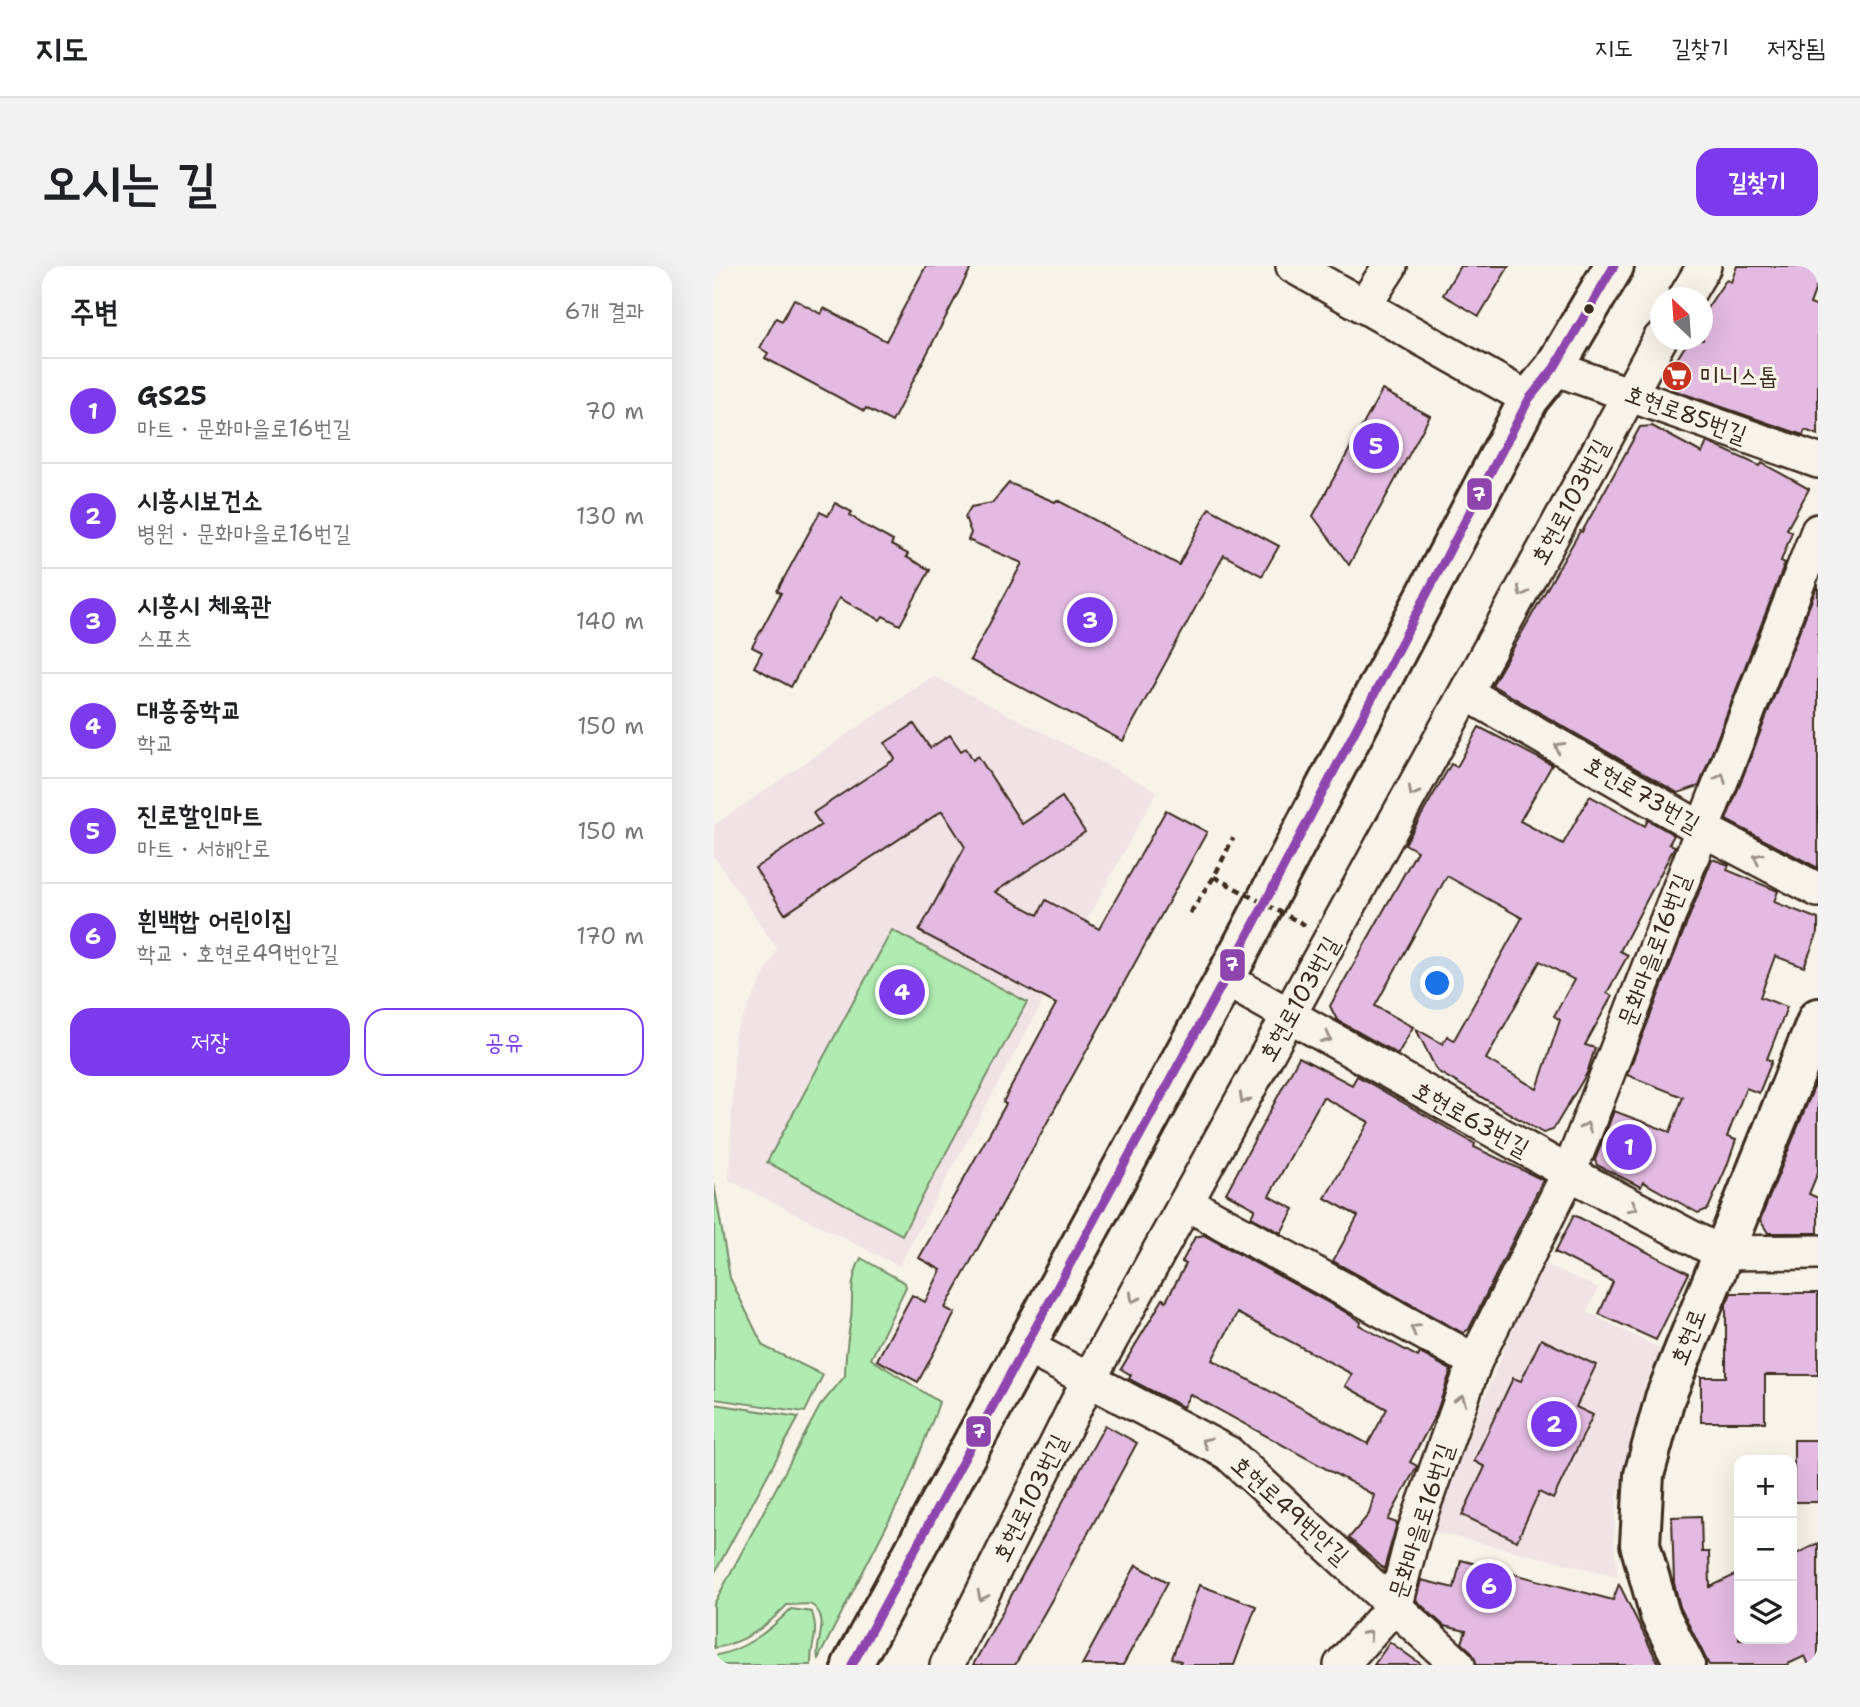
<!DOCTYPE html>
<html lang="ko">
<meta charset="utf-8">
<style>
:root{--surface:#fff;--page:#f2f2f2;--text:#202124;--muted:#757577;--line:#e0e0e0;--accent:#7c3aed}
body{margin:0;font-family:"Shantell Sans","Poor Story",sans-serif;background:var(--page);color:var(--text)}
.controls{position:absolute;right:21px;bottom:21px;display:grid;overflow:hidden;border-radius:14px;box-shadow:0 7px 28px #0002}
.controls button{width:63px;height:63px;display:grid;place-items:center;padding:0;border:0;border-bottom:2px solid var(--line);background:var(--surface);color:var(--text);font:35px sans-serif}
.compass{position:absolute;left:936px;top:21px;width:63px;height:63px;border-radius:50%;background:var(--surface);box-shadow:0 7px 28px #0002;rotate:335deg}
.you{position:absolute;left:724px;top:718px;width:24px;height:24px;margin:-18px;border:5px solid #fff;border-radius:50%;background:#1a73e8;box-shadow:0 0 0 10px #1a73e833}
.badge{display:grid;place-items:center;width:46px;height:46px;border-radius:50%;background:var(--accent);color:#fff;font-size:23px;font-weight:700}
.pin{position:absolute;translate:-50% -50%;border:4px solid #fff;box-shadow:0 2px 7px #0006}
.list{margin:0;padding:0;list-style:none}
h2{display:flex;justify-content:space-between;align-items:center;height:91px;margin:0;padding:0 28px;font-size:30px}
h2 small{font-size:23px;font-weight:400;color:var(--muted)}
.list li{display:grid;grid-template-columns:46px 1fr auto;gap:21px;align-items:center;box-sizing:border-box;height:105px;padding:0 28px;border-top:2px solid var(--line)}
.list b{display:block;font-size:26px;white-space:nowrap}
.list p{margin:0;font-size:23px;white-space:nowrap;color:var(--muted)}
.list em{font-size:23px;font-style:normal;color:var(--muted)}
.actions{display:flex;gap:14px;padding:21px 28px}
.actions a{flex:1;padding:16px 0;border:2px solid var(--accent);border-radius:21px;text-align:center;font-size:24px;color:var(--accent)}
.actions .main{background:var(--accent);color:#fff}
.icon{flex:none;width:38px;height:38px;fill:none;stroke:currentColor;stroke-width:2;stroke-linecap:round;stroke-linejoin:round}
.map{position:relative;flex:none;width:1104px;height:1399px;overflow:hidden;border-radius:21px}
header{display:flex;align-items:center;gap:42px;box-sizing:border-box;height:98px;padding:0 35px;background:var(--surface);border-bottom:2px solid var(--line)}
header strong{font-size:33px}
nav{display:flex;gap:38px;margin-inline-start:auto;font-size:24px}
.intro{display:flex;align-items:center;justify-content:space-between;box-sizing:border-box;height:168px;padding:0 42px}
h1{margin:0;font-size:49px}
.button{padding:18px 32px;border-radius:21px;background:var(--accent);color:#fff;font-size:24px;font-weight:700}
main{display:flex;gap:42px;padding:0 42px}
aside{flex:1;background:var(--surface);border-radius:21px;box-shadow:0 7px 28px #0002}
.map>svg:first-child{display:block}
</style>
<header>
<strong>지도</strong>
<nav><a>지도</a><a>길찾기</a><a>저장됨</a></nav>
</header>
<div class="intro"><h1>오시는 길</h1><a class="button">길찾기</a></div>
<main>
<aside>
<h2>주변<small>6개 결과</small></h2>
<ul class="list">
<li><span class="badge">1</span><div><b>GS25</b><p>마트 · 문화마을로16번길</p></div><em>70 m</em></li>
<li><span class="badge">2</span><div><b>시흥시보건소</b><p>병원 · 문화마을로16번길</p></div><em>130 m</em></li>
<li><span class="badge">3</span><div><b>시흥시 체육관</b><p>스포츠</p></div><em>140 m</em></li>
<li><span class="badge">4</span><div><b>대흥중학교</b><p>학교</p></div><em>150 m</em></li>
<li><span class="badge">5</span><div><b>진로할인마트</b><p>마트 · 서해안로</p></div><em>150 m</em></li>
<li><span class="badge">6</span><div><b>흰백합 어린이집</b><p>학교 · 호현로49번안길</p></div><em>170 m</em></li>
</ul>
<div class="actions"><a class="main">저장</a><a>공유</a></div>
</aside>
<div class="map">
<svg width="1104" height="1399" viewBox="0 0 1104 1399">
<rect width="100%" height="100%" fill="#f7f3e8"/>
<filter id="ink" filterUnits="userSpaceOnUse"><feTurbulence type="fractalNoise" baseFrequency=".0143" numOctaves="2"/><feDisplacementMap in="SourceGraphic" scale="14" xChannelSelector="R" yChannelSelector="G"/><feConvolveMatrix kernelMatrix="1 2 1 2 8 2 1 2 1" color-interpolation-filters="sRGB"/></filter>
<g filter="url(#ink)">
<!-- built -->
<g fill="#f1e2e6">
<polygon points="219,410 443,525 185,1000 15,914 21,768 63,683 0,590 0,559"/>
<polygon points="826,996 884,1022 873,1046 947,1083 931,1119 902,1238 900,1279 904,1310 720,1266 717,1262"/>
</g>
<!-- green -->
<g fill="#b0ecb2" stroke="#768b68" stroke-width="2">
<polygon points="178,664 313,736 188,969 53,896"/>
<polygon points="0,918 16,1012 49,1080 109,1109 91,1146 0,1133"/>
<path d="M 147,992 L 191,1017 L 192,1021 L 157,1093 L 225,1136 L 221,1148 L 192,1222 L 104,1393 C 100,1376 119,1351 96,1338 L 73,1339 C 52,1361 30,1377 0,1382 L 0,1338 L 106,1140 L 131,1110 C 131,1091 133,1077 136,1059 C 141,1032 133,1020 147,992 Z"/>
<polygon points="0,1138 85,1151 0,1308"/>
<path d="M 77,1343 L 98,1346 C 106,1372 96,1375 97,1399 L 0,1399 L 0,1390 C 31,1384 55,1365 77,1343 Z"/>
</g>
<!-- building -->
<g fill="#e3bbe2" stroke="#3b2a1e" stroke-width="2" fill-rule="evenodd">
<polygon points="212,0 258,0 178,156 152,142 150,145 51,92 54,87 46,82 62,52 68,55 80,33 107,48 110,42 172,75"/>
<polygon points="746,0 795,0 765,50 729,29"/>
<polygon points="1023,0 1096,0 1104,3 1104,16 1096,38 1104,41 1104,169 1091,164 1089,169 959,124 954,115 961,96 975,74 989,74 989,48 1012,14 1017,16"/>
<polygon points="668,124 716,150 635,299 599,250"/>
<polygon points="938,160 988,187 993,176 1046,200 1048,197 1095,223 1073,263 1078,266 1067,295 1071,297 985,520 964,527 778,419 866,265 868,266 926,161"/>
<polygon points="295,217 341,236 343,234 465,299 495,242 565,280 548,310 510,289 409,475 256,394 308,297 254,274 257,267 251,251 257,241 278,237"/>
<polygon points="121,237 138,246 136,249 148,258 179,275 177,279 194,288 192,291 216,304 186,359 169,350 166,354 125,332 77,421 40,401 48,386 38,381 67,327 63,325 106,246 114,250"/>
<polygon points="1104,318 1104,602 1012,554"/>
<polygon points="200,458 216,482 236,469 247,485 252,482 259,494 264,490 308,558 348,531 371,566 281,626 324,649 332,634 385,663 452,544 493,566 231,1042 241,1047 204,1116 163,1094 198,1029 211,1036 227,1004 205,992 292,838 289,836 342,738 205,665 251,581 228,545 71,648 41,602 107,559 99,547 181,493 171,477"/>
<path d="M 765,461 L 838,499 L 806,555 L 849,578 L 876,530 L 931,560 L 934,554 L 960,569 L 955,578 L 961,580 L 906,685 L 914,689 L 893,727 L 898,730 L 871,779 L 881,782 L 873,807 L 839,864 L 829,867 L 723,805 L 702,763 L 729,778 L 733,770 L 740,774 L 808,652 L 733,610 L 661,740 L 699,761 L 684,788 L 623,754 L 616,740 L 703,585 L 691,578 L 737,498 L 743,501 ZM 826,695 L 860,714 L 840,750 L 846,754 L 823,823 L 772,793 Z"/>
<polygon points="998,593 1015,599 1013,604 1064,625 1060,636 1104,653 1104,666 1090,701 1061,690 1046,731 1073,741 1053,793 1058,795 1045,827 1032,822 1013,871 1022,874 1013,900 994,943 984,947 929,916 927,921 883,899 881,894 900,845 956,866 969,831 913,809"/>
<polygon points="585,791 638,819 643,810 761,878 760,881 829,914 755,1063 749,1067 619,995 644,950 611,932 655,856 609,831 555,930 580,943 567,967 537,951 541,943 512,927"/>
<polygon points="1104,811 1104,906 1095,928 1104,932 1104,967 1054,967 1046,954"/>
<polygon points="860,949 975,1007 942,1074 885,1048 899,1016 841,986"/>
<path d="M 490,969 L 628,1044 L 647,1056 L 645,1059 L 704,1091 L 706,1087 L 737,1104 L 722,1148 L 696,1196 L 703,1200 L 674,1254 L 683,1257 L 670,1303 L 635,1272 L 655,1248 L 660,1229 L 476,1128 L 469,1141 L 415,1113 L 417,1109 L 407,1103 L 449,1033 L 452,1035 L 472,998 L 468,996 L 481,971 ZM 523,1047 L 638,1108 L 631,1120 L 673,1143 L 654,1178 L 498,1094 Z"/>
<polygon points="1017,1027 1104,1027 1104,1109 1051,1109 1051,1156 987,1156 987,1111 1012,1111 1012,1038"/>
<polygon points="827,1073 882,1099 862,1141 879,1149 839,1233 825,1226 803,1275 748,1249 771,1201 760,1195 799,1112 807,1115"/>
<polygon points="391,1159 423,1177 341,1328 301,1399 259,1399"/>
<rect x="1080" y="1174" width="24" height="62"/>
<polygon points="987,1250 988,1286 995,1286 996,1321 1025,1307 1025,1373 1078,1373 1078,1290 1104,1277 1104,1399 1095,1399 1091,1390 1072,1399 995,1399 966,1341 960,1317 958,1251"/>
<polygon points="747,1294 899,1334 905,1318 945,1399 763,1399 757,1385 748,1377 752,1365 730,1360 702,1334 707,1314 740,1322"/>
<polygon points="422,1299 454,1316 409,1399 368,1399"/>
<polygon points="485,1319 542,1340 520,1399 465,1399 467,1395 458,1392"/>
<polygon points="676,1376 708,1399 660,1399"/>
</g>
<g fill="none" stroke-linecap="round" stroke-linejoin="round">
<!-- minor casing -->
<g stroke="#3b2a1e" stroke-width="38">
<g id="minor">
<polyline points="579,0 815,133"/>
<polyline points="971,32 990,0"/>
<polyline points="650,40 676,0"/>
<polyline points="840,102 1104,195"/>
<polyline points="754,428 986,562 1104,624"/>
<polyline points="511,713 855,907 1007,987 1104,986"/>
<polyline points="472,937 761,1095"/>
<polyline points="311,1080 514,1187 744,1399"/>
<polyline points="233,1399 374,1115 946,73"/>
<polyline points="627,1399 681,1339 699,1269 761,1095 855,907 1104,265"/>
</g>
</g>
<!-- major casing -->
<g stroke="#3b2a1e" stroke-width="44">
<g id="major">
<polyline points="138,1399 511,713 815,133 840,102 900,0"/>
<polyline points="971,1399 946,1349 926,1278 930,1209 951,1132 1104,752"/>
</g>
</g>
<!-- path -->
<polyline stroke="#3b2a1e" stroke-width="4.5" stroke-dasharray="7 5" stroke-linecap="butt" points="476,647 500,611 519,572"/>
<!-- minor -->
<use href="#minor" stroke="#f7f3e8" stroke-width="33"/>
<!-- major -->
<use href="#major" stroke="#f7f3e8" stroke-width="38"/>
<!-- path-bridge -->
<polyline stroke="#3b2a1e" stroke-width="4.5" stroke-dasharray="7 5" stroke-linecap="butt" points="500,611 591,659"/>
<!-- bus-1 casing -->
<g stroke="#f7f3e8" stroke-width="14">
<polyline id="bus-1" points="138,1399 511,713 815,133 840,102 900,0"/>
</g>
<!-- bus-1 -->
<use href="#bus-1" stroke="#8e44ad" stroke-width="9"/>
</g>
<!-- one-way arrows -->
<defs><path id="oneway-chevron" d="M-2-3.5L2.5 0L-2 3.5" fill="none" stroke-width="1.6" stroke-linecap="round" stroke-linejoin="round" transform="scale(1.75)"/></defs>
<g stroke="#998e83">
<use href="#oneway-chevron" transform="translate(808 326) rotate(118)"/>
<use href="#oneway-chevron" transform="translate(845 481) rotate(-150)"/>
<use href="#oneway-chevron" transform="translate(1007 512) rotate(-68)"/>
<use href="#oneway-chevron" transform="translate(699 526) rotate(119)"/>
<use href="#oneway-chevron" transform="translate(1044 592) rotate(-152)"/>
<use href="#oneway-chevron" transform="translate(613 772) rotate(29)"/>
<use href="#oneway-chevron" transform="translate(530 833) rotate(119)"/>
<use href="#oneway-chevron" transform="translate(872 861) rotate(-69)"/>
<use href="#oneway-chevron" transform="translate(919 941) rotate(28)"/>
<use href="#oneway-chevron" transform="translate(420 1032) rotate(119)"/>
<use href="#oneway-chevron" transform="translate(701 1063) rotate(-151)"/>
<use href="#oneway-chevron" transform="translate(747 1134) rotate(-70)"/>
<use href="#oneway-chevron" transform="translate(492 1176) rotate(-153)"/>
<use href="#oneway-chevron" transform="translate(268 1330) rotate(116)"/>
<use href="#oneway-chevron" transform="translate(654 1369) rotate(-48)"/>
</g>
</g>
<!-- icons -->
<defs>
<g id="supermarket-disc" transform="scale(1.575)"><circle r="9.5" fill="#c8321e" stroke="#f7f3e8"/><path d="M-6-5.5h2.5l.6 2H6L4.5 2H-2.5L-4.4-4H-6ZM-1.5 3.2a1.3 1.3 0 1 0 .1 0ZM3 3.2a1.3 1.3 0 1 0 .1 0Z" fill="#fff"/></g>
</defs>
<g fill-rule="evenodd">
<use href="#supermarket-disc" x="963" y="110"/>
</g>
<!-- markers -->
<circle fill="#3b2a1e" stroke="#f7f3e8" stroke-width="2.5" cx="875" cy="43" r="6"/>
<g text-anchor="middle" stroke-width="6" stroke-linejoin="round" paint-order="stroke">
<!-- poi labels -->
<g font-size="24" fill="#3b2a1e" stroke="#f7f3e8" text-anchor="start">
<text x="986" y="118">미니스톱</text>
</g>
<!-- street labels -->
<g font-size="24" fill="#3b2a1e" stroke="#f7f3e8">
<text transform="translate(972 148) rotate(20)" y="8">호현로85번길</text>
<text transform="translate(856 236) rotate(-62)" y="8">호현로103번길</text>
<text transform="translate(928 528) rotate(30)" y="8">호현로73번길</text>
<text transform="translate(940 684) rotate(-69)" y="8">문화마을로16번길</text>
<text transform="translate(585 733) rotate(-61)" y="8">호현로103번길</text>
<text transform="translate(757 853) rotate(29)" y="8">호현로63번길</text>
<text transform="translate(974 1071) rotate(-69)" y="8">호현로</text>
<text transform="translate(316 1232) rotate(-64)" y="8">호현로103번길</text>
<text transform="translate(576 1244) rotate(42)" y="8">호현로49번안길</text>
<text transform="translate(707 1255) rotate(-72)" y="8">문화마을로16번길</text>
</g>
</g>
<g stroke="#f7f3e8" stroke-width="2.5">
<rect x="752" y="211" width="27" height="34" rx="7" fill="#8e44ad"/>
<rect x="505" y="682" width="27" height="34" rx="7" fill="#8e44ad"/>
<rect x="251" y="1149" width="27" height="33" rx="7" fill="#8e44ad"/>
</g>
<g font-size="19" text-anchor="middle" font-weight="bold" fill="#fff">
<text x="765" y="235">7</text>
<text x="518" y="705">7</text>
<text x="265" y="1172">7</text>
</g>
</svg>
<div class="controls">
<button>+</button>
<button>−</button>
<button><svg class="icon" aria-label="layers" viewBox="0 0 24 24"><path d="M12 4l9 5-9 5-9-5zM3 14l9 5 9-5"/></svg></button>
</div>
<svg class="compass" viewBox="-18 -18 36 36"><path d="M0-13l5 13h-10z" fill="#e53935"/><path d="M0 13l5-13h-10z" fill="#757577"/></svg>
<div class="you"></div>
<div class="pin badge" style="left:915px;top:881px">1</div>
<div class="pin badge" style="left:840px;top:1158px">2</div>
<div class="pin badge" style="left:376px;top:354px">3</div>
<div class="pin badge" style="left:188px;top:726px">4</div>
<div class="pin badge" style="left:662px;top:180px">5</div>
<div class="pin badge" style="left:775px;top:1320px">6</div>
</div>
</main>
